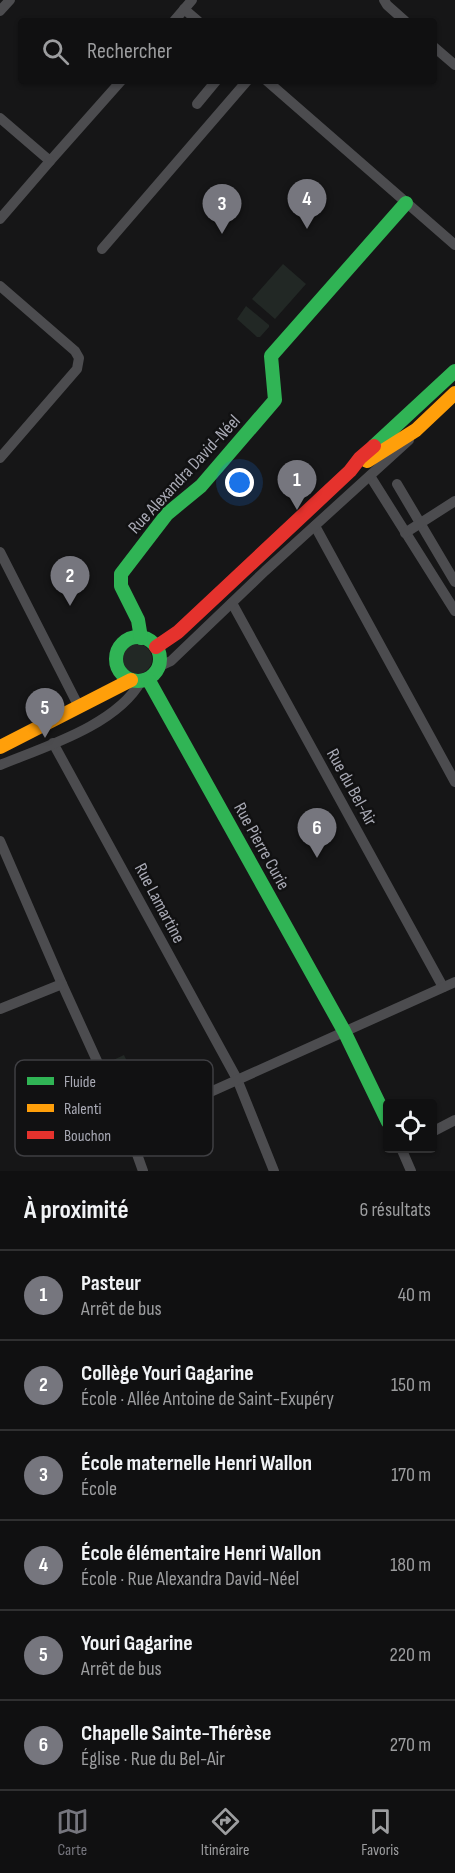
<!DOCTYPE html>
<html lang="fr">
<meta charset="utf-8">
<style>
:root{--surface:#101011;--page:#1e1e1f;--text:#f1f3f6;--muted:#9c9d9f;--line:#303031;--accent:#76767e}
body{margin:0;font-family:"Sofia Sans Condensed",sans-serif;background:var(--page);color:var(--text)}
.controls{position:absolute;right:18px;bottom:18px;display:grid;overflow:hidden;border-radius:6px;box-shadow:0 2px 4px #0004}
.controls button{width:54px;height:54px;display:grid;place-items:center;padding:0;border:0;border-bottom:2px solid var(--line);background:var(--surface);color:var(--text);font:30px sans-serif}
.you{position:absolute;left:240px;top:483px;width:21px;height:21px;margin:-15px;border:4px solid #fff;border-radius:50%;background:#1a73e8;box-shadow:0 0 0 9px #1a73e833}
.badge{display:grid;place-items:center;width:39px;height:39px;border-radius:50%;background:var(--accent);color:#fff;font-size:20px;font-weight:700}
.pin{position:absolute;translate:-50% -50px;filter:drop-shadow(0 2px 3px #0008)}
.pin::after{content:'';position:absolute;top:32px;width:21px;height:18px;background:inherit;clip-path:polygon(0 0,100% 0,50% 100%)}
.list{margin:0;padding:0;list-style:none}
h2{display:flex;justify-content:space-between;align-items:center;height:78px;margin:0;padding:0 24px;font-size:26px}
h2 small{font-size:20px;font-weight:400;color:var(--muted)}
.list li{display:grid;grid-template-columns:39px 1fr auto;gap:18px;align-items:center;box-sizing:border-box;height:90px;padding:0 24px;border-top:2px solid var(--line)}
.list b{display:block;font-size:22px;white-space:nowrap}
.list p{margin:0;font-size:20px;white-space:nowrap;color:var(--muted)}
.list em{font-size:20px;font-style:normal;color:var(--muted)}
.icon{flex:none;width:33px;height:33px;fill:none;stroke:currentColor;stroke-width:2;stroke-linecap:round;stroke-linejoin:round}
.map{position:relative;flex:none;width:455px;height:1171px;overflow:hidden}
.search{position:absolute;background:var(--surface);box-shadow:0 2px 4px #0004;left:18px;right:18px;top:18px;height:66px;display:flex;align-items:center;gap:15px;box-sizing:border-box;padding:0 21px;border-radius:6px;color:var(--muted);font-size:22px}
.sheet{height:618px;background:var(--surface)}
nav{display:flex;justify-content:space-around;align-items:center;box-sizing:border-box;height:84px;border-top:2px solid var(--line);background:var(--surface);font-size:16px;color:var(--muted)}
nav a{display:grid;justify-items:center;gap:3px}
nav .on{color:var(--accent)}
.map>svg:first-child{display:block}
</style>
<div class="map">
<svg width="455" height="1171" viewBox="0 0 455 1171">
<rect width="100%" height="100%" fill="#161617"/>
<!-- green -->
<g fill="#222825">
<polygon points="283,264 306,284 275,319 252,299"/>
<polygon points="246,306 269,325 269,327 260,337 257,337 237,319"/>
<circle cx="137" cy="659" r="15"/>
<polygon points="124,1055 138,1085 123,1092 109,1062"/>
</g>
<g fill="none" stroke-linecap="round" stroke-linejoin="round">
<!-- street -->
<g stroke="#4c4c4f" stroke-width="10">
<polyline points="384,0 387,5 405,21"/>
<polyline points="184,9 198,21"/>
<polyline points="0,11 10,0"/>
<polyline points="174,21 192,0"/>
<polyline points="434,47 455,65"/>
<polyline points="267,81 455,245"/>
<polyline points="197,104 216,81"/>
<polyline points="0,118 50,161 121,81"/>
<polyline points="0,219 50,161"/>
<polyline points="102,249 247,81"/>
<polyline points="0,286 75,351 79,358 77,369 0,458"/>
<polyline points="370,476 455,611"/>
<polyline points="397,484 455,582"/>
<polyline points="315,526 455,782"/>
<polyline points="405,533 455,501"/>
<polyline points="0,552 79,707"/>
<polyline points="232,603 443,987"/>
<polyline points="158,667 171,661 265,571 409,440"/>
<polyline points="53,743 237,1079 274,1171"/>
<path d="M 0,765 C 44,747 117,725 141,681"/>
<polyline points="0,841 62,984 128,1129 143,1171"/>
<polyline points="0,1009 62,984"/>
<polyline points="128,1129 455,982"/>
<polyline points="432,1132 455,1120"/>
<polyline points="401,1148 411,1171"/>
</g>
<!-- fast -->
<g stroke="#30b455" stroke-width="14">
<polyline points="374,446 455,371"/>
<circle cx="138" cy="659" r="22"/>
<polyline points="141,638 138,620 121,586 121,574 167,514 201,486 275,400 271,356 406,203"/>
<polyline points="148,679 344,1031 388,1122"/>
</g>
<!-- slow -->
<g stroke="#ff9f0a" stroke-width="14">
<polyline points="367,461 416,430 455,393"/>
<polyline points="0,747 131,680"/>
</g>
<!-- jam -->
<polyline stroke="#e5322d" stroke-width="14" points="156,647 178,632 350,471 360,458 374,446"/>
</g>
<g text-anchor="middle" stroke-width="5" stroke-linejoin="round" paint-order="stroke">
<!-- street labels -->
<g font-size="18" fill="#a9aab5" stroke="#111112">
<text transform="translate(184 474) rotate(-47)" y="6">Rue Alexandra David-Néel</text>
<text transform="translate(352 787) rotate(61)" y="6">Rue du Bel-Air</text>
<text transform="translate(262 846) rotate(61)" y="6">Rue Pierre Curie</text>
<text transform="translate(160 903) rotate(62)" y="6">Rue Lamartine</text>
</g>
</g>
<!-- legend -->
<rect x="15" y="1060" width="198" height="96" rx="9" fill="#111112" stroke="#3f3f43" stroke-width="1.5"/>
<rect x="27" y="1077" width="27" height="8" fill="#30b455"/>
<rect x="27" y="1104" width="27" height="8" fill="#ff9f0a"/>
<rect x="27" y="1131" width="27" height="8" fill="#e5322d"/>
<g font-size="16" fill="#a9aab5">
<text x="64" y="1087">Fluide</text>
<text x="64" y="1114">Ralenti</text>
<text x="64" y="1141">Bouchon</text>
</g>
</svg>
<div class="controls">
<button><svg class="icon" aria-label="locate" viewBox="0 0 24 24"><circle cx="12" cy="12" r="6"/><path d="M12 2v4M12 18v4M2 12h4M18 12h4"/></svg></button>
</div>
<div class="you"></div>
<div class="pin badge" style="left:297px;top:510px">1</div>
<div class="pin badge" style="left:70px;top:606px">2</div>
<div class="pin badge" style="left:222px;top:234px">3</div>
<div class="pin badge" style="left:307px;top:229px">4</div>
<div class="pin badge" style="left:45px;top:738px">5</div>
<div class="pin badge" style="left:317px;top:858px">6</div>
<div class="search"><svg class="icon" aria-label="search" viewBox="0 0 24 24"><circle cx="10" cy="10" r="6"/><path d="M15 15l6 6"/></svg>Rechercher</div>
</div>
<section class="sheet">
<h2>À proximité<small>6 résultats</small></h2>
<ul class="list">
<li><span class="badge">1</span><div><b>Pasteur</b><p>Arrêt de bus</p></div><em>40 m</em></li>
<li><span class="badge">2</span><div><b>Collège Youri Gagarine</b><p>École · Allée Antoine de Saint-Exupéry</p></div><em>150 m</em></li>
<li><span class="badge">3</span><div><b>École maternelle Henri Wallon</b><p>École</p></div><em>170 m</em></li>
<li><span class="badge">4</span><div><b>École élémentaire Henri Wallon</b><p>École · Rue Alexandra David-Néel</p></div><em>180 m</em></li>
<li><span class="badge">5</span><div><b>Youri Gagarine</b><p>Arrêt de bus</p></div><em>220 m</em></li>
<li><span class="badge">6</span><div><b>Chapelle Sainte-Thérèse</b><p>Église · Rue du Bel-Air</p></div><em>270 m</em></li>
</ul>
</section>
<nav>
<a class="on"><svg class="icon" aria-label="map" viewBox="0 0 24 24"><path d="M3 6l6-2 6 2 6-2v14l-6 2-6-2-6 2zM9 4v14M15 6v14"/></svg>Carte</a>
<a><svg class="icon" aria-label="directions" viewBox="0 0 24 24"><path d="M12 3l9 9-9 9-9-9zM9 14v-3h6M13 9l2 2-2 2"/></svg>Itinéraire</a>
<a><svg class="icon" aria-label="saved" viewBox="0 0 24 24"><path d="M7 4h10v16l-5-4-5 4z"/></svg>Favoris</a>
</nav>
